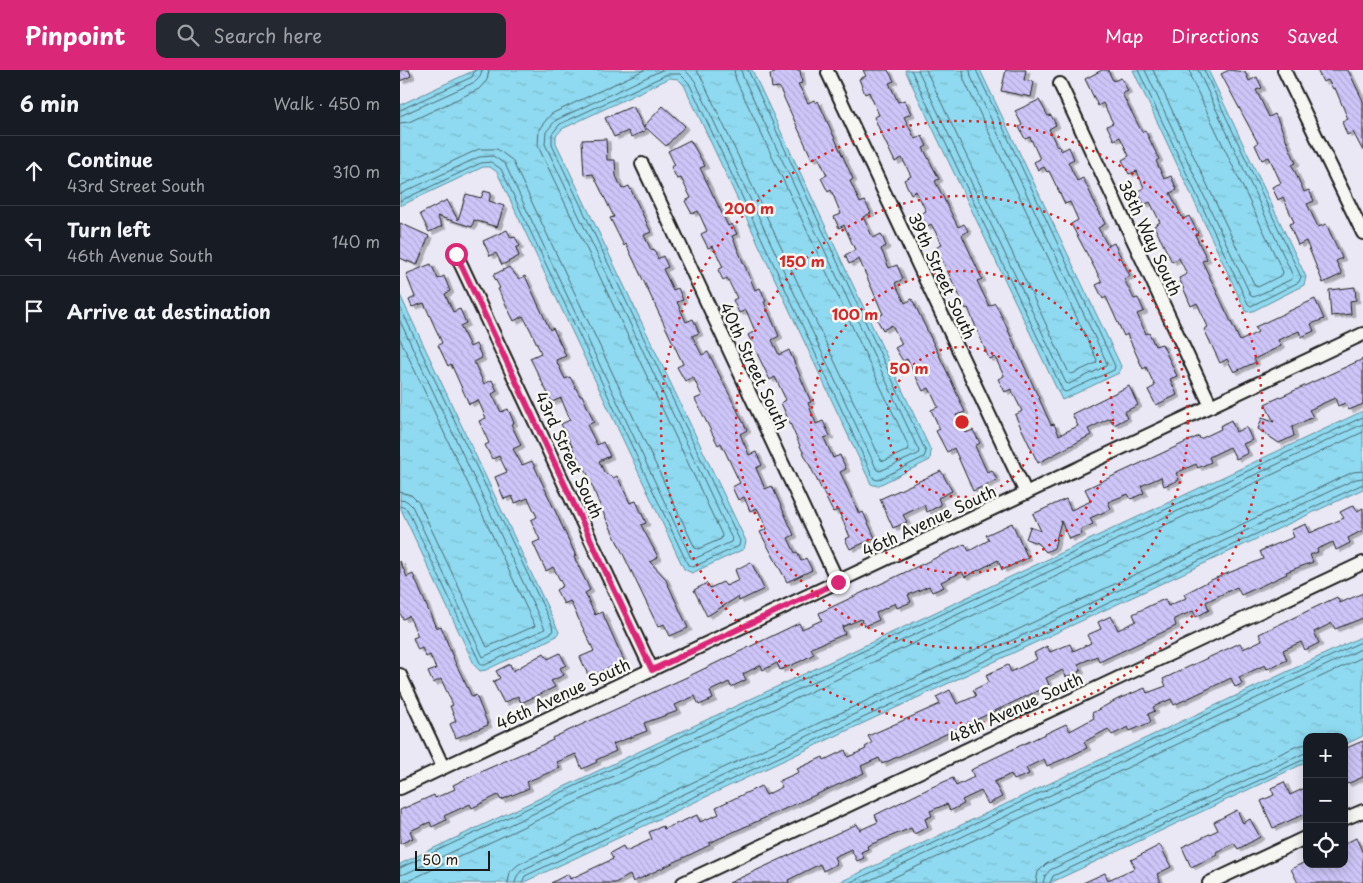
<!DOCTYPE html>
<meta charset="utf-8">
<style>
:root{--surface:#171b24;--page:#242831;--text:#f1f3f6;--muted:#9ea1a6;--line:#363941;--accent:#db2777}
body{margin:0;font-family:"Playpen Sans",sans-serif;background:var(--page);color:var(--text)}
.controls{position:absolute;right:15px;bottom:15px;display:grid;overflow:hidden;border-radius:10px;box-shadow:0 2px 12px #0003}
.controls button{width:45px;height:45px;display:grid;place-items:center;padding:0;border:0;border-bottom:1px solid var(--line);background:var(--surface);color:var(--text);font:25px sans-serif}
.scale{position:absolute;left:15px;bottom:12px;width:75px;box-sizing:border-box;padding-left:5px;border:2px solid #1c1c1c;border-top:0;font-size:14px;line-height:18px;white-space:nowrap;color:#1c1c1c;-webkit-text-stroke:4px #f6f6f2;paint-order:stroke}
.stop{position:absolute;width:15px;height:15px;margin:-11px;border:4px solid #db2777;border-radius:50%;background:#fff}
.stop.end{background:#db2777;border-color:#fff;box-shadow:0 1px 5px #0008}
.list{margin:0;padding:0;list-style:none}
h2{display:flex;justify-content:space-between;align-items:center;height:65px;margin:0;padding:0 20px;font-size:21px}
h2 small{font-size:16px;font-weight:400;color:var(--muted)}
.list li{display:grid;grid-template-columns:32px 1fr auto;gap:15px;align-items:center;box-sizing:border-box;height:70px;padding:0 20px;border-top:1px solid var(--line)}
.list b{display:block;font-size:19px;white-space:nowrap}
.list p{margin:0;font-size:16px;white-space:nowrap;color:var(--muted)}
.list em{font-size:16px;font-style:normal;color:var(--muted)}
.icon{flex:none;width:28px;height:28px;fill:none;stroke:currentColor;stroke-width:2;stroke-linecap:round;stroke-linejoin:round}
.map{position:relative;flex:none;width:963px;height:813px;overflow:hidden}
header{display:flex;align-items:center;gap:30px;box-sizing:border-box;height:70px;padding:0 25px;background:var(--accent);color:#fff}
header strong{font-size:24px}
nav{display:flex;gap:28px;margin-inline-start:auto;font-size:18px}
.search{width:350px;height:45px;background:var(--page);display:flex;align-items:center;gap:12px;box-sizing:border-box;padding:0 18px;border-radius:10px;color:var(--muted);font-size:19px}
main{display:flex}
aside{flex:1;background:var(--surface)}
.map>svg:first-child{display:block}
</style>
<header>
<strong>Pinpoint</strong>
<div class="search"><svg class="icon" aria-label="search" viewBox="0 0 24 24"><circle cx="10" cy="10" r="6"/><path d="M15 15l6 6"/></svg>Search here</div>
<nav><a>Map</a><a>Directions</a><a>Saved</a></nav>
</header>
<main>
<aside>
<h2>6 min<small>Walk · 450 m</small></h2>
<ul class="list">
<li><svg class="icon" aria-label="ahead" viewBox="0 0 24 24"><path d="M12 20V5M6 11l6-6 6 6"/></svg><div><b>Continue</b><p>43rd Street South</p></div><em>310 m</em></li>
<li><svg class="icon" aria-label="left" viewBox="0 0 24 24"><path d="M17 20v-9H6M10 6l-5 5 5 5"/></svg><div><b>Turn left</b><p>46th Avenue South</p></div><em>140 m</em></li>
<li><svg class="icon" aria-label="arrive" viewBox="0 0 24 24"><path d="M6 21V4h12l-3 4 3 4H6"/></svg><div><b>Arrive at destination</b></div></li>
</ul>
</aside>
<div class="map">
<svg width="963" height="813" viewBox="0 0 963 813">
<defs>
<pattern id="water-ripples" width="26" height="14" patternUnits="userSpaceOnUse" patternTransform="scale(1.25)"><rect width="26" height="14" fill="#8fdaf0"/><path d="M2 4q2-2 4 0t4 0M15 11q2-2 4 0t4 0" fill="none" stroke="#7bbacd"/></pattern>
<pattern id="building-back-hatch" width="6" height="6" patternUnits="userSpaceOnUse" patternTransform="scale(1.25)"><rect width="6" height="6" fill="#cec6f9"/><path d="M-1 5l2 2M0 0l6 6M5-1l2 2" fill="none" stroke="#b0aad5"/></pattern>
<filter id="shadow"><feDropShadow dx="4" dy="2.5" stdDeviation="0" flood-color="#0004"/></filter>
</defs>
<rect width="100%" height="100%" fill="#eae8f4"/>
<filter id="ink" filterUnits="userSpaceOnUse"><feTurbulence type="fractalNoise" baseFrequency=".02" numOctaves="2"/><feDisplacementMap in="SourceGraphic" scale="10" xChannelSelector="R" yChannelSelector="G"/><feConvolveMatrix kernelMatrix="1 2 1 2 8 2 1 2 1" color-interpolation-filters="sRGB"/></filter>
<g filter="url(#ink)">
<!-- water -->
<g fill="url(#water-ripples)" stroke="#618e9b">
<polygon points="75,0 352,0 531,381 530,390 477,416 471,414 284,15 278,9 270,8 162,59 156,66 156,73 346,471 344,479 292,503 284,499 97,102 90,97 83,97 0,136 0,35"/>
<polygon points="505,0 580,0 721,296 719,303 662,330"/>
<polygon points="733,0 808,0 906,207 904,215 853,241 846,242"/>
<polygon points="0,225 159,562 155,567 86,600 80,601 75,596 0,437"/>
<polygon points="963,341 963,419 122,813 0,813 0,794"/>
<polygon points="963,566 963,666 944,675 944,667 907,667 907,692 650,813 438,813"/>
</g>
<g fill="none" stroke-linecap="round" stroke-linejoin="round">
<!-- shore -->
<g stroke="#4a6871" stroke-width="1">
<polyline points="285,0 295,11 477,400 480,401 518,384 519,381 343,7 341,0"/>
<polyline points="296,0 301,7 481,390 484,391 508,380 509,377 336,10 334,0"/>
<polyline points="511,0 663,321 666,322 714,300 715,296 576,0"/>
<polyline points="518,0 666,313 669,314 706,296 707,293 571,7 570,0"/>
<polyline points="526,0 669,303 672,304 696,293 697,290 564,10 563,0"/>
<polyline points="738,0 848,234 851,236 899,212 901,207 804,0"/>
<polyline points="745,0 851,226 854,227 892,209 893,206 798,0"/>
<polyline points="753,0 855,216 858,217 882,205 883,202 792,10 790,0"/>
<polyline points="0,40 72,7 75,0"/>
<polyline points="0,46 75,12 80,7 82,0"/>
<polyline points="0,53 9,52 79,19 87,10 89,0"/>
<polyline points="0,116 79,79 97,79 112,90 295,478 298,479 321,469 322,465 138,76 139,59 151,44 244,0"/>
<polyline points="0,124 79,87 93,86 105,94 291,488 294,489 331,472 332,469 145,74 146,62 156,50 262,0"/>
<polyline points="0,131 81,93 91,92 101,99 288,495 293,497 339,476 340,471 152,75 152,64 160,54 268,4 280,4 289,13 474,409 478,410 524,387 526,382 348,0"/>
<polyline points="0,237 152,555 153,562 85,595 81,595 7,439 0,436"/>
<polyline points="0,251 145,559 83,587 12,436 7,431 0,430"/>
<polyline points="0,269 135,556 87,577 19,433 11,425 0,422"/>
<polyline points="0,798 963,347"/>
<polyline points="0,805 7,803 963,354"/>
<polyline points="0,812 10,810 963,362"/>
<polyline points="108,813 110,802 119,794 953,402 963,401"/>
<polyline points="115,813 117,806 122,800 956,409 963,408"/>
<polyline points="122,813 125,806 963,414"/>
<polyline points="449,813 963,571"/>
<polyline points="464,813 963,578"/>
<polyline points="482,813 963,587"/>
<polyline points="636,813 638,802 646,794 897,676 907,674"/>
<polyline points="643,813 645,806 650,800 907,682"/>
<polyline points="650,813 653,806 907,688"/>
</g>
</g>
<!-- building -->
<g fill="url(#building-back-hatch)" stroke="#1c1c1c" filter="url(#shadow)">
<polygon points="0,0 9,0 11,6 0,11"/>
<polygon points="375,0 400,0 402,13 398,14 408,33 414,30 416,33 418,31 453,109 450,111 460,133 465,131 471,143 463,147 473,168 481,164 486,176 481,179 489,198 497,195 503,209 495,213 505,233 512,229 550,308 565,342 556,345 566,363 573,360 580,373 575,376 587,402 592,400 597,410 573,421 554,378 547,382 536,361 540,359 531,340 538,337 529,318 523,321 507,289 503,291 495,278 502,274 492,255 483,260 476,248 483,244 459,189 449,194 445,185 455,180 444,155 439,158 434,147 441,144 431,120 428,122 421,108 427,105 418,86 412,89 379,17 372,18 370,4 375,3"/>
<polygon points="463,0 488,0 494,11 489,13 498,32 505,30 511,44 504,47 515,69 522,66 527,76 523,78 539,109 535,111 558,157 564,154 568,161 562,165 582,209 577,211 589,236 595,233 603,249 651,355 654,354 659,365 678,356 672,344 729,316 738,335 724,342 727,348 714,355 710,348 688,359 691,365 638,393 615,345 622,341 611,319 605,322 598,309 604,306 595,287 589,289 568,238 566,239 536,178 542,174 531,154 526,157 520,144 526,141 516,121 511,124 504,110 511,106 502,88 495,92 481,63 474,47 479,45 469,22 465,24 459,9 466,6"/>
<polygon points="606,0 626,0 624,10 634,12 631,27 601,21"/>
<polygon points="702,0 708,0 713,11 721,8 728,21 722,24 742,62 745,60 759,89 756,91 764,109 771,106 777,120 770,123 783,149 789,146 798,163 795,165 807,189 802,191 840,271 858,262 855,257 915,229 924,249 911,254 914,261 901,267 899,261 878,270 881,276 854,289 856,292 834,302 827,289 820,293 804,259 808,257 797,233 791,236 779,208 787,204 779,188 772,192 754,156 760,152 750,132 744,135 738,121 744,118 737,101 729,104 722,90 729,86 720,67 714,70 707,56 713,53 703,33 698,36 685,9"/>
<polygon points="829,0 845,2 849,11 857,7 862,18 856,20 869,47 875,44 880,55 896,93 892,95 904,122 909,120 914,131 907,134 918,157 926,154 942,188 936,191 942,204 923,213 906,171 898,175 889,154 894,152 883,127 878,130 872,117 881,113 869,87 862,90 855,75 858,73 821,4"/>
<polygon points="917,0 948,0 963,31 963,81 953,62 947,65 942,52 948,49 935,18 933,19 928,10 923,12"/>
<polygon points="639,30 648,46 651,45 656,55 649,59 657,77 659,76 661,81 669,77 674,89 668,92 677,111 683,108 705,154 698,158 708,176 714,173 730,206 724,209 734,229 738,228 744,241 737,244 746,264 749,263 755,276 762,274 777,306 770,309 777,325 756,335 748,320 755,316 746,297 743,299 727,264 724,266 706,227 703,229 696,215 702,212 671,154 678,150 670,132 665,134 649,101 647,102 644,97 638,100 634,92 640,89 630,67 625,69 619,57 622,55 615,41"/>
<polygon points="233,36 245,61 231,67 228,61 214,67 205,48"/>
<polygon points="263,36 285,56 266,76 244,56"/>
<polygon points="206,69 207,90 215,90 216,106 222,119 229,116 251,162 244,165 251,180 254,179 258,189 263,186 268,197 263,199 273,220 278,218 283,230 277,232 286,252 293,249 299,263 292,266 302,285 308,282 347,360 340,364 349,385 356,382 362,395 356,398 365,419 372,416 394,465 388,468 395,483 397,482 401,491 406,488 412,500 387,512 360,462 367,459 357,438 350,441 344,427 338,430 332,417 340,413 321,373 318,375 295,329 302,326 293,307 285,311 277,297 283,294 226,174 224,176 210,148 214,147 193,104 184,105 182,70"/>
<polygon points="290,70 305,96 300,98 328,156 332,154 337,164 332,166 355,220 360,218 366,231 364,232 379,266 372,270 379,285 389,280 411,332 408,333 416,354 423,351 430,366 424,368 433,388 440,385 446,399 440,402 459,444 463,442 475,468 450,479 445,469 450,467 438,440 433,442 401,378 381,333 386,330 375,307 370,310 348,265 355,261 346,240 339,243 333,230 337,228 327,208 323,210 318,200 323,197 313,176 308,178 301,164 307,161 298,141 292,144 285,131 291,128 281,108 277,109 271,97 275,95 268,81"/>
<polygon points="84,121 91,123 89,131 104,136 97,157 74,150 72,157 37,146 42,156 29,162 20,144 47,130 58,150 66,124 81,128"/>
<polygon points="0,153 29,166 17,195 0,188"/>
<polygon points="107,160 111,168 115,167 120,176 116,178 119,186 102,195 96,183 90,186 83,171"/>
<polygon points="31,194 38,209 44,206 50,221 45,224 53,242 60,239 66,253 60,256 70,277 76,274 82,288 74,292 84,314 92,310 97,321 92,324 101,342 108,339 114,353 111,354 121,375 113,379 122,395 132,391 176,486 174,487 190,520 185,523 195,545 202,542 224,591 189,607 180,587 194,581 170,531 164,534 156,520 163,516 153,497 146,501 133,473 140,470 131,450 137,447 128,428 115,433 112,426 104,429 95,407 107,402 99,386 92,389 85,375 89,373 79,351 86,348 78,330 69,334 51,294 48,296 38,275 42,273 24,233 12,237 9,230 15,227 6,204"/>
<polygon points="109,197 119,209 125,206 150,260 153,258 166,286 156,290 165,309 170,307 180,326 182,325 194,352 187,355 197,375 203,372 210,386 199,391 204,402 213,408 217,406 230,433 236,431 246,453 241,455 258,487 250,492 265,508 288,558 270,566 264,554 258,557 201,438 185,398 183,399 168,368 161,354 170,350 161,328 152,332 130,288 141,283 131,261 123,246 114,251 98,219 100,218 93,205"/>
<polygon points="955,217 956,230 950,231 951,244 931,246 929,220"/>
<polygon points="963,289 963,334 949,340 945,333 938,336 935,328 928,331 909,340 913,347 892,357 894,366 879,373 858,359 862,348 874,352 865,334"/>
<polygon points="831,350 836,362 846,357 852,370 843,374 848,383 836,389 830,377 809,387 811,392 798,398 796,394 776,403 779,410 764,416 761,407 741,416 744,423 731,429 728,424 708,432 711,439 690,448 693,454 680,460 682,464 669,469 661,451 654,478 646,482 637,473 626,469 630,457 641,461 633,444 666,429 671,440 691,431 685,419 799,366 800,369 821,359 820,356"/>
<polygon points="541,401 552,421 538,428 541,435 527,442 524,435 503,445 507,452 493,458 480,429"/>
<polygon points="954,435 957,441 963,438 963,460 948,468 950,473 936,480 933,472 917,479 918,482 910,485 913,492 886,502 887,504 841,525 837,517 820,525 806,532 809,540 796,547 793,541 774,549 776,556 699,592 697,586 678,594 681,601 666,607 663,600 646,608 649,615 631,624 482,694 479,688 461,696 464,703 309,773 310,775 233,812 230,805 215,813 151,813 168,804 170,809 213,789 210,783 223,776 226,781 252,769 249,762 263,756 264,759 297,745 300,752 319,744 316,737 361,716 366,725 382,717 379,711 399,702 397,699 423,687 424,690 445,680 448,687 466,679 465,677 472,673 468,666 540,634 536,627 550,620 557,634 576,626 573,620 589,612 586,605 608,595 611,602 637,589 634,583 647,576 650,582 670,574 673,581 691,573 687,565 701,559 698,552 711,546 718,560 736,551 733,544 751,535 765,529 768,536 786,528 784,524 811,510 863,489 860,481 894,467 891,460 906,454 910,463 944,448 940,442"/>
<polygon points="612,453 628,488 602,500 598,490 565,507 562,502 541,512 544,517 532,522 529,516 508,525 511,532 497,538 495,533 476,543 479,550 465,556 461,549 442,557 445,564 411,578 414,584 401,591 380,600 377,593 363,600 361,595 343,604 346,610 331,617 329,612 310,621 313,629 299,635 295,626 275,635 278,641 244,653 247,661 213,674 216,681 196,690 197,692 182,699 176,684 157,692 160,698 126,712 129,718 101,730 98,725 72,738 70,734 44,746 46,750 32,757 30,752 10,761 13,768 0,774 0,740 34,725 35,728 55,719 53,715 87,699 153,670 152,668 287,607 399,553 402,559 422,550 419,543 565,474 569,481 589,470 586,465"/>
<polygon points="0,491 7,507 13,504 36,558 41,556 54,590 72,627 76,625 88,655 56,668 50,654 56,651 50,636 53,635 41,609 33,613 28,602 36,599 30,585 26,587 22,578 18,580 13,568 18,566 9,546 3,549 0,543"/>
<polygon points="351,492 364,519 339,531 338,527 307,546 294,520 307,513 310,518 323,512 326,516 339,510 335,500"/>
<polygon points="963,523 963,548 935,559 932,553 914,562 919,573 905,580 901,572 883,580 887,590 867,599 865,595 839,607 842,614 835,617 831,608 774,635 771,629 753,637 755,641 748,644 751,652 730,661 728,657 712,665 708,659 684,672 687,678 666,688 647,696 644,689 626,698 629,704 614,710 611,704 594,712 602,727 588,734 581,721 562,730 564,734 550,741 547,734 530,741 532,746 525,749 528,757 514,764 511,758 467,776 468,779 461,782 464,788 457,791 451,779 434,787 437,794 423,801 420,794 388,810 389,813 329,813 457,754 460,760 478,752 475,745 532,717 553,708 556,716 574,707 571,700 590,690 666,654 670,661 694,648 692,643 718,629 745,618 747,623 766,616 763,609 801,591 840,573 843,579 862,570 859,564 937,527 940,533"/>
<polygon points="144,583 148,589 160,583 166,595 160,598 164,605 151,611 155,617 121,633 118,626 104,633 93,612 100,608 96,601 110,594 113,601"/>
<polygon points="963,671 963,707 947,714 944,709 944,679"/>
<polygon points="884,712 890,725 907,717 907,743 873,758 861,731 874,725 871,718"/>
<polygon points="837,740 843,753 850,749 860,767 838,779 834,773 816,782 817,785 791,797 782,777 818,760 814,752"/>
<polygon points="956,768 963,783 963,813 898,813 891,799 907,791 907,794 944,794 944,774"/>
<polygon points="760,775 771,797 757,804 761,813 683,813 705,803 708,810 735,798 731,790"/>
</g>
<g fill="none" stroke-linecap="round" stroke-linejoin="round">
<!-- minor casing -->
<g stroke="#1c1c1c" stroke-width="16">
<g id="minor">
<polyline points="884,0 963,163"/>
<polyline points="428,3 626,423"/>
<polyline points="660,14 811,336"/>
<polyline points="242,94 438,512"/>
<polyline points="56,184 252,600"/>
<polyline points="0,605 43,697"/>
<polyline points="0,718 963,264"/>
<polyline points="944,749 963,741"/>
<polyline points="283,813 963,493"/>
<polyline points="809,813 907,767"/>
</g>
</g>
<!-- minor -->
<use href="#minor" stroke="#f6f6f2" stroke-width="12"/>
</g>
</g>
<g fill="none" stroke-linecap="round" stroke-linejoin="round" filter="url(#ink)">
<!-- route -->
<polyline stroke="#db2777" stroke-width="6" points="56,184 252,600 438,512"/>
</g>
<!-- distance rings -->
<g fill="none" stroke="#d62828" stroke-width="2.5" stroke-dasharray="2.5 5">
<circle cx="562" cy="352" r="75"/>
<circle cx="562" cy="352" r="151"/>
<circle cx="562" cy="352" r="226"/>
<circle cx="562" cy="352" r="301"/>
</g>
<g text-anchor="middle" stroke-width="5" stroke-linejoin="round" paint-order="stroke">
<!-- street labels -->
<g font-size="16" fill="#1c1c1c" stroke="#f6f6f2">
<text transform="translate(750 168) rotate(65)" y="6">38th Way South</text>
<text transform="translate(542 206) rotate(65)" y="6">39th Street South</text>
<text transform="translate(354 296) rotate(65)" y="6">40th Street South</text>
<text transform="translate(169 385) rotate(65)" y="6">43rd Street South</text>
<text transform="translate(529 451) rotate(-25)" y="6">46th Avenue South</text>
<text transform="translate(163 624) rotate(-25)" y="6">46th Avenue South</text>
<text transform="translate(616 638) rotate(-25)" y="6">48th Avenue South</text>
</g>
</g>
<circle cx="562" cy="352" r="8" fill="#d62828" stroke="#f6f6f2" stroke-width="2.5"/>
<g font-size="15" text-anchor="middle" font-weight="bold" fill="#d62828" stroke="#f6f6f2" stroke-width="5" stroke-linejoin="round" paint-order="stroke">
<text x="349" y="144">200 m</text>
<text x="402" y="197">150 m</text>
<text x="455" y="250">100 m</text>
<text x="509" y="304">50 m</text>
</g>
</svg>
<div class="controls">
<button>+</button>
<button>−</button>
<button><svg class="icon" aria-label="locate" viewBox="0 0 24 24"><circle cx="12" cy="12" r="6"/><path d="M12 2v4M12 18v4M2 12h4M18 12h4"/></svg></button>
</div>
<div class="scale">50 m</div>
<div class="stop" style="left:56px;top:184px"></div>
<div class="stop end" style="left:438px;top:512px"></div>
</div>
</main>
